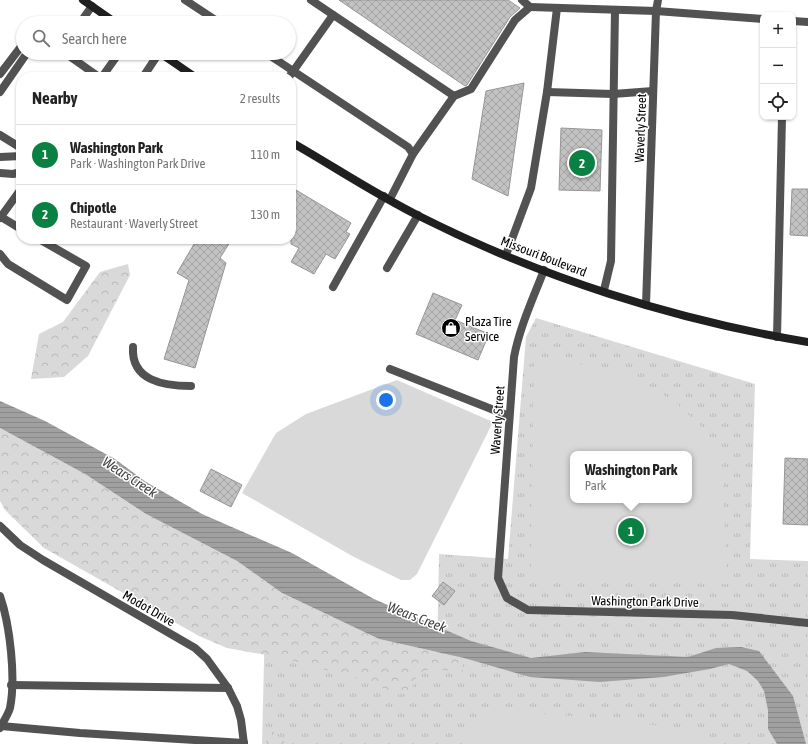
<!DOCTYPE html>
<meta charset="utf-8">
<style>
:root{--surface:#fff;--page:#f2f2f2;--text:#222;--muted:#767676;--line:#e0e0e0;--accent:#0b8043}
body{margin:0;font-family:"Asap Condensed",sans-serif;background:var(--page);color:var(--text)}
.controls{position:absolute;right:12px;top:12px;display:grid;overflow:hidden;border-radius:8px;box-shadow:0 1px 3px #0004}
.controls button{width:36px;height:36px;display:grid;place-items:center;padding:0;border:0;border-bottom:1px solid var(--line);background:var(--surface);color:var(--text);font:20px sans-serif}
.you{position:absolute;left:386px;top:400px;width:14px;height:14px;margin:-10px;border:3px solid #fff;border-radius:50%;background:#1a73e8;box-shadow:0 0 0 6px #1a73e833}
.badge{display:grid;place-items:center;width:26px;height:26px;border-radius:50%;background:var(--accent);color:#fff;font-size:13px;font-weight:700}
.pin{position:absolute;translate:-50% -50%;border:2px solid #fff;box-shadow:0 1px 4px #0006}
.popup{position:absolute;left:570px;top:451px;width:122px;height:52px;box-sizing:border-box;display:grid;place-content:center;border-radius:8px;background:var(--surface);filter:drop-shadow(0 1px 3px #0005);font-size:13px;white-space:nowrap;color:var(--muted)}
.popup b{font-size:15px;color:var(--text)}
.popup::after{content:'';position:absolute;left:50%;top:100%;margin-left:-8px;border:8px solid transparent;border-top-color:var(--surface)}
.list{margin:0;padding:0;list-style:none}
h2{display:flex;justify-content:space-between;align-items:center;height:52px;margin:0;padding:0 16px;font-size:17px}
h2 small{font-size:13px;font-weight:400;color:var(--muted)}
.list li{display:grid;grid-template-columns:26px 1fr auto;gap:12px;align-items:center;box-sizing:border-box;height:60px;padding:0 16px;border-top:1px solid var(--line)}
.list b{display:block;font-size:15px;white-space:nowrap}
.list p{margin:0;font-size:13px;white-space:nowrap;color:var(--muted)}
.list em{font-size:13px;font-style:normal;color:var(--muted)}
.icon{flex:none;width:22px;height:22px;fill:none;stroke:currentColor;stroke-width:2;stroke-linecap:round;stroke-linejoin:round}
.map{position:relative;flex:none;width:808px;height:744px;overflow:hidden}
.search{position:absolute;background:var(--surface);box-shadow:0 1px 3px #0004;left:16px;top:16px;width:280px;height:44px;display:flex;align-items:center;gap:10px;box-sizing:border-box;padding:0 14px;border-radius:22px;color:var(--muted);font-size:15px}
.panel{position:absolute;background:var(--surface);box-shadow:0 1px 3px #0004;left:16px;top:72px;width:280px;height:172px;border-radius:16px}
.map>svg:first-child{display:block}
</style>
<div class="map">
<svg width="808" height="744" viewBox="0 0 808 744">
<defs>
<pattern id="grass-tufts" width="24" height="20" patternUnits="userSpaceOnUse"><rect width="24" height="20" fill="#d9d9d9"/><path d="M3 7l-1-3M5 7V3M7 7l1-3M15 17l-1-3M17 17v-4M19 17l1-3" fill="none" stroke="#b8b8b8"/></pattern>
<pattern id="forest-crowns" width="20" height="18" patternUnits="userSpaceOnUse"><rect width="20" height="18" fill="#d9d9d9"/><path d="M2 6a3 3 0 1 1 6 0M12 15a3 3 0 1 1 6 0" fill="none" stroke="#b8b8b8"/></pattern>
<pattern id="water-rules" width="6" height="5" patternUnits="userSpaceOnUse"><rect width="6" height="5" fill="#a0a0a0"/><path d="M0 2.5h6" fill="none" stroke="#888"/></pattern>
<pattern id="building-cross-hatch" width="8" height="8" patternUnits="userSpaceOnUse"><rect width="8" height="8" fill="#c2c2c2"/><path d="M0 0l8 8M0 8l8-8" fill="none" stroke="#a5a5a5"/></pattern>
</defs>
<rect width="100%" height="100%" fill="#fff"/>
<!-- grass -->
<path fill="url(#grass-tufts)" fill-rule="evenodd" d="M 536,318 L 755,384 L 750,559 L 808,561 L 808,744 L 262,744 L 265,621 L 437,659 L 439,554 L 508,559 L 526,337 ZM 573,454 L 689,454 L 689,500 L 573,500 Z"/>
<!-- forest -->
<g fill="url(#forest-crowns)">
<polygon points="128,264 130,275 88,356 64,377 31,379 39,334 63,322 100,272"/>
<path d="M 0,428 L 85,474 L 146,514 L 237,561 L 282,593 L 379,639 L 464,658 L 462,675 C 450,670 428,665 418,675 C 415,678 413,686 411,690 L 397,695 L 369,682 L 283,658 L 227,648 L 199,636 L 44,548 L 5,510 L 0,501 Z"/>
<polygon points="267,726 287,744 266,744"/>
</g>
<!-- pitch -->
<g fill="#d9d9d9" fill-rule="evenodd">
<path d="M 534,358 L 610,368 L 641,381 L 676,403 L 706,431 L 722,460 L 727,584 L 541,579 L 531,568 ZM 573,454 L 689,454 L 689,500 L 573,500 Z"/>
<polygon points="397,380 493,422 417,574 410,580 401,580 354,557 242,493 276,433 306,414"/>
<polygon points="481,708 625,721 696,731 714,738 717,744 464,744"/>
</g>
<!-- water -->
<polygon fill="url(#water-rules)" points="0,401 45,421 115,459 146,482 202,514 292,553 374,599 471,641 531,658 585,652 688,657 716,648 741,647 759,651 793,696 806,744 777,744 768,729 768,710 764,691 758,681 747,671 729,664 710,669 663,677 600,682 530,677 464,658 379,639 282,593 237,561 146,514 85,474 0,428"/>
<!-- building -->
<g fill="url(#building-cross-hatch)" stroke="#969696">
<polygon points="339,0 508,0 520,8 510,17 467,85 465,86"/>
<polygon points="524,83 508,196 472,179 486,91"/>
<polygon points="561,128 602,130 600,191 559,190"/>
<polygon points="291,187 351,223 346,232 350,234 335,259 326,254 314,274 291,262 299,248 291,244"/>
<polygon points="792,189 808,189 808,236 790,235"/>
<polygon points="197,239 232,239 220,258 226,263 195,368 164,359 189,280 177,273"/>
<polygon points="433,293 462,305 455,320 489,334 478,360 416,334"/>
<polygon points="785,458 808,459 808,525 783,524"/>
<polygon points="211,469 242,485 231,507 200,491"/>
<polygon points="443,582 455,591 444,605 432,596"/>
</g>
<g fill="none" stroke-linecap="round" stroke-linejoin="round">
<!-- service -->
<g stroke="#525252" stroke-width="8">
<polyline points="185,0 220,23"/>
<polyline points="311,0 454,96"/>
<polyline points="80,23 92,6"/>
<polyline points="65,53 99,77"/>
<polyline points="266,53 408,147 413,154 390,199"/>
<polyline points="0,74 23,44"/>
<polyline points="102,77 119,53"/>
<polyline points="143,77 159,53"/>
<polyline points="289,77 333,15"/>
<polyline points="0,92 27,53"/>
<polyline points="547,92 613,94 653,91"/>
<polyline points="0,135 21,148"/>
<polyline points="413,154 454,96 471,89 515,20 530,7 522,0"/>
<polyline points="0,157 21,156"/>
<polyline points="0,173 13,174 21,172"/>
<polyline points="1,217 21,229"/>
<polyline points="0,218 21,189"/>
<polyline points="0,254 8,264 67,300 86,266 39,239"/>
<polyline points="506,255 531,188 547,92 557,8"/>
<polyline points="387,268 418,215"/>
<polyline points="333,287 384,196"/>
<polyline points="604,290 611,261 615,10"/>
<polyline points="777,337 782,117"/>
<path d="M 133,347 C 131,381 164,386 191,386"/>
<polyline points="390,369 509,416"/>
<path d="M 0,596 C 10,625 16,678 10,708 C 8,715 3,722 0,728"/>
<polyline points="11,685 228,688"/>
<polyline points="1,726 80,733 244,743"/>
</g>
<!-- minor -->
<g stroke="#525252" stroke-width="8">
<polyline points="530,7 656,11 763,19"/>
<polyline points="793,21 808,22"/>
<path d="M 544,270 C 533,299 520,326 514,357 L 498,578 L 507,598 L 528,610 L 732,615 L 808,623"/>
<polyline points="646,305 656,11 658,0"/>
<polyline points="0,526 20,545 43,560 195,648 207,659 228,688 237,706 241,720 244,744"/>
</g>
<!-- secondary -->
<g stroke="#1f1f1f" stroke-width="8">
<polyline points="83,0 116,23"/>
<polyline points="160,53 195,77"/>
<path d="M 291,142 C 333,166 375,194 419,216 C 540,277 674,320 808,342"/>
</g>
</g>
<!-- icons -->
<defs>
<g id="shop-disc" transform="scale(1)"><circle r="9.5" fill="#000" stroke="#fff"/><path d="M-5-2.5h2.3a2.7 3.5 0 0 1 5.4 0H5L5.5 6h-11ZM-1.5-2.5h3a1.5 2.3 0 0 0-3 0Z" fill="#fff"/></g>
</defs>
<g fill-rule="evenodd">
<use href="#shop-disc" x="451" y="328"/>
</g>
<g text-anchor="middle" stroke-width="3" stroke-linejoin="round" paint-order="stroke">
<!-- street labels -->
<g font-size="13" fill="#000" stroke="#fff">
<text transform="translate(640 128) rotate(-88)" y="5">Waverly Street</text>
<text transform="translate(544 256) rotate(21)" y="5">Missouri Boulevard</text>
<text transform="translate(497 420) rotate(-86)" y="5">Waverly Street</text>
<text transform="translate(645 601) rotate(1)" y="5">Washington Park Drive</text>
<text transform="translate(149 608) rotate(30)" y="5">Modot Drive</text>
</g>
<!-- poi labels -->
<g font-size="13" fill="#000" stroke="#fff" text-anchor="start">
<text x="465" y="326">Plaza Tire<tspan x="465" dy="15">Service</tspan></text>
</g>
<!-- water labels -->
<g font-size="14" font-style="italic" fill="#414141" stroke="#fff">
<text transform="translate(130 477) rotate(33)" y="5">Wears Creek</text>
<text transform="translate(417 617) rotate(21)" y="5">Wears Creek</text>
</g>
</g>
</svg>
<div class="controls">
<button>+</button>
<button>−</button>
<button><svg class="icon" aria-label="locate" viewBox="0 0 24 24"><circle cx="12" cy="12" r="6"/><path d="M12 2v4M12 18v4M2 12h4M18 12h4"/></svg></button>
</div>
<div class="you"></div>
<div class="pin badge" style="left:631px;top:531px">1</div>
<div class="popup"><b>Washington Park</b>Park</div>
<div class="pin badge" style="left:582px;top:163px">2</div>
<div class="search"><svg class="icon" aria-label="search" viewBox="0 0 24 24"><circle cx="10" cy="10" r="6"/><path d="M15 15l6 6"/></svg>Search here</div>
<section class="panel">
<h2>Nearby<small>2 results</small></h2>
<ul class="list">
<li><span class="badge">1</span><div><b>Washington Park</b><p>Park · Washington Park Drive</p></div><em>110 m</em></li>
<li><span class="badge">2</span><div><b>Chipotle</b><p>Restaurant · Waverly Street</p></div><em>130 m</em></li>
</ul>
</section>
</div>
